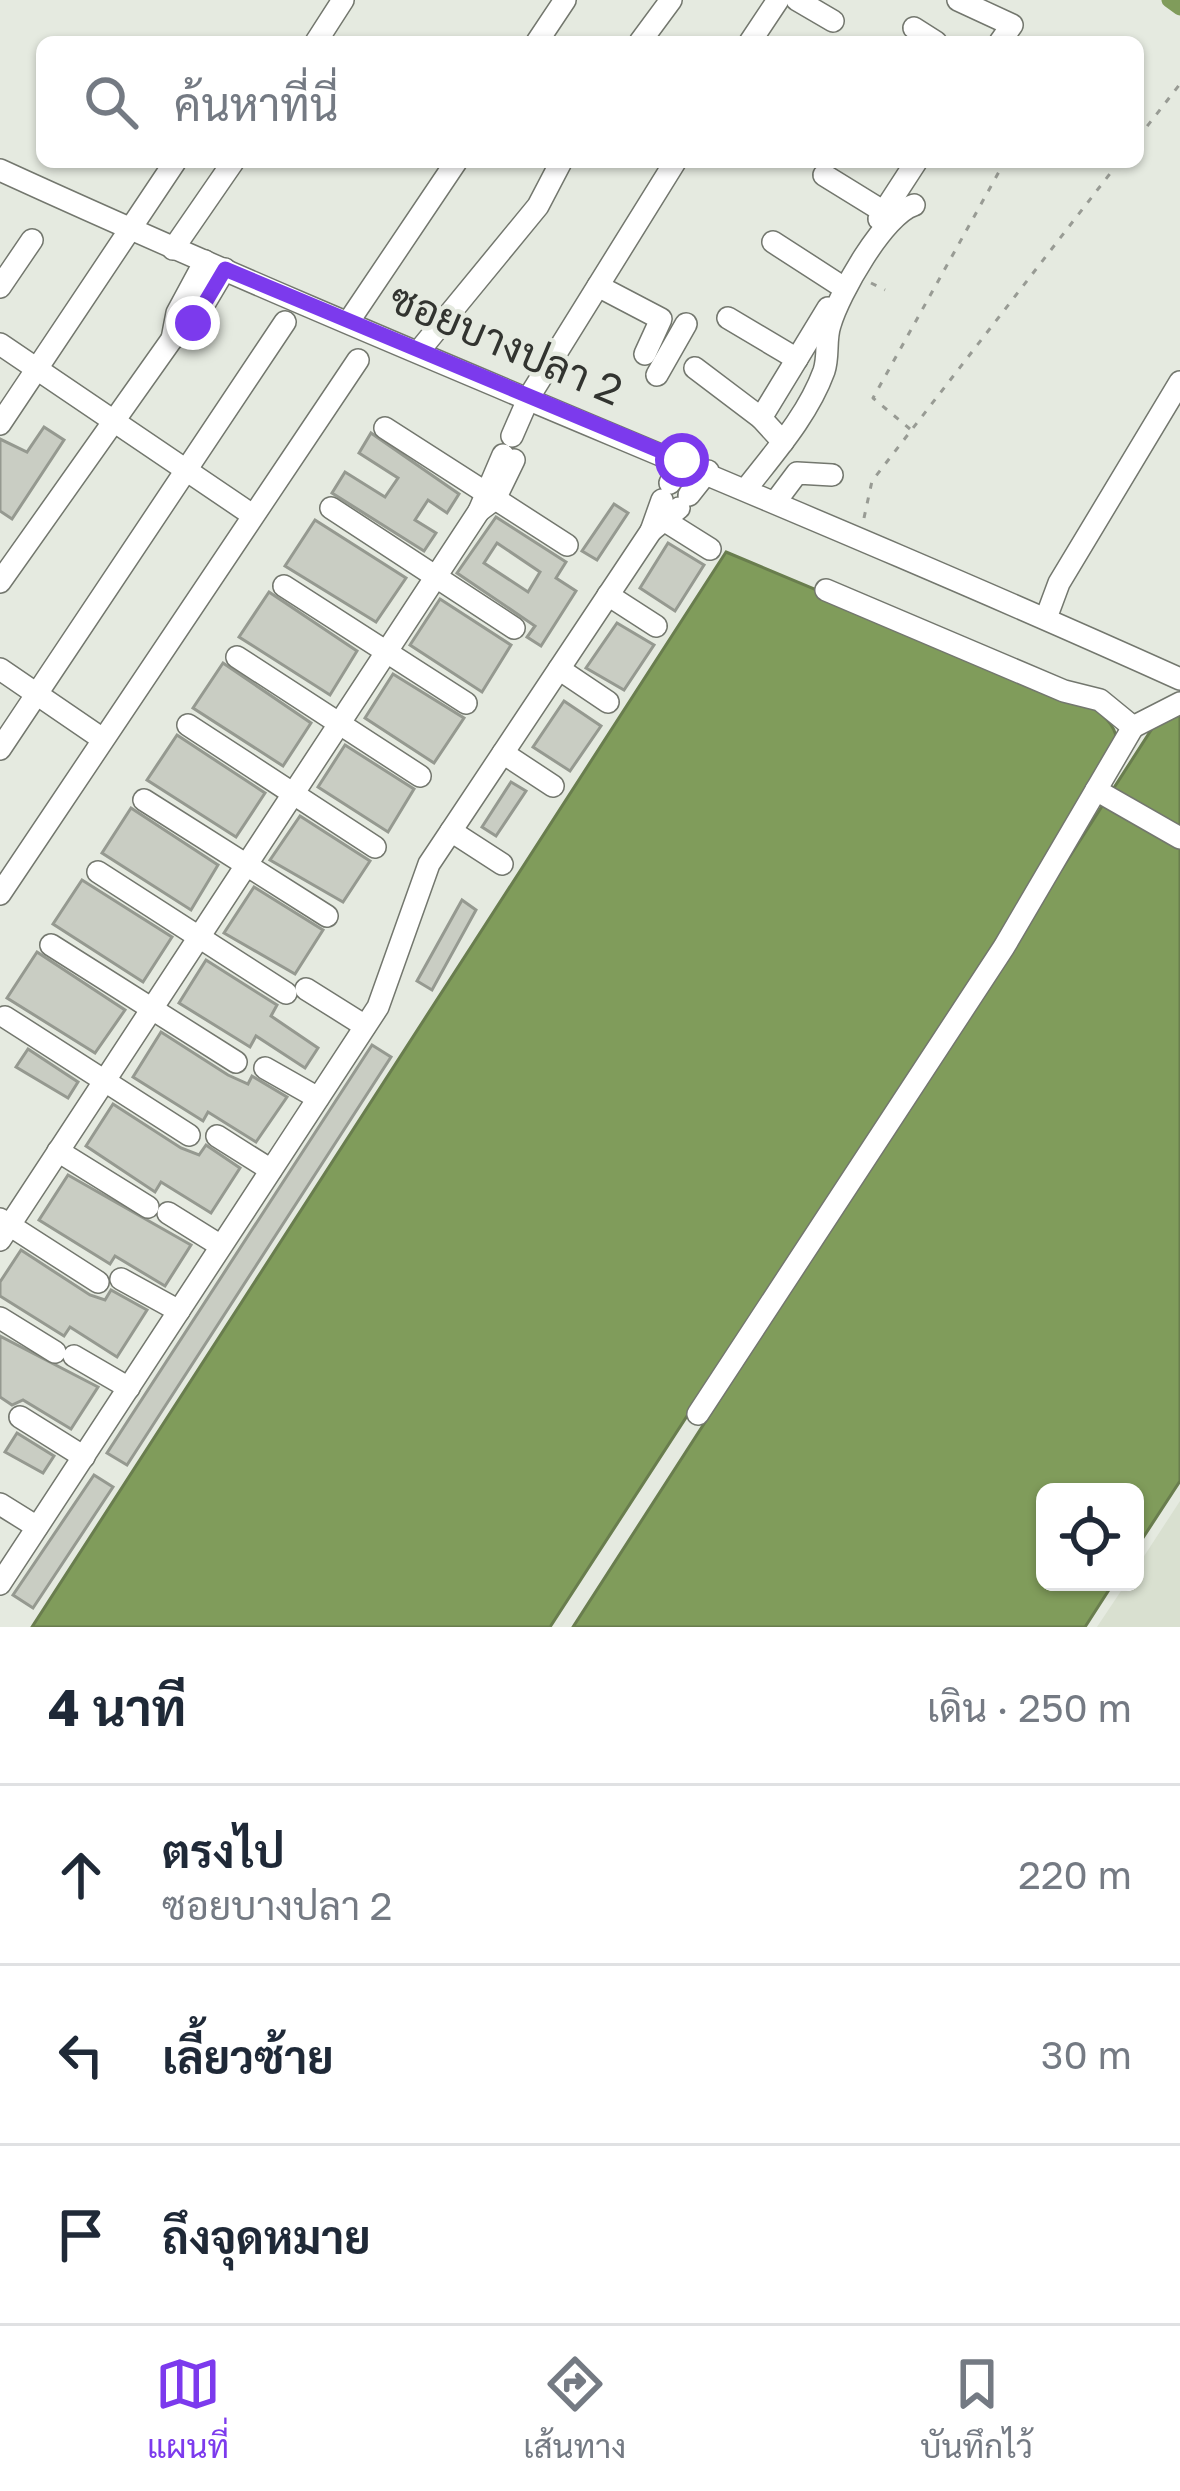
<!DOCTYPE html>
<html lang="th">
<meta charset="utf-8">
<style>
:root{--surface:#fff;--page:#f6f6f7;--text:#1f2937;--muted:#747a83;--line:#e0e1e3;--accent:#7c3aed}
body{margin:0;font-family:"Golos Text",Sarabun,sans-serif;background:var(--page);color:var(--text)}
.controls{position:absolute;right:36px;bottom:36px;display:grid;overflow:hidden;border-radius:18px;box-shadow:0 3px 9px #0004}
.controls button{width:108px;height:108px;display:grid;place-items:center;padding:0;border:0;border-bottom:3px solid var(--line);background:var(--surface);color:var(--text);font:60px sans-serif}
.stop{position:absolute;width:36px;height:36px;margin:-27px;border:9px solid #7c3aed;border-radius:50%;background:#fff}
.stop.end{background:#7c3aed;border-color:#fff;box-shadow:0 3px 12px #0008}
.list{margin:0;padding:0;list-style:none}
h2{display:flex;justify-content:space-between;align-items:center;height:156px;margin:0;padding:0 48px;font-size:51px}
h2 small{font-size:39px;font-weight:400;color:var(--muted)}
.list li{display:grid;grid-template-columns:78px 1fr auto;gap:36px;align-items:center;box-sizing:border-box;height:180px;padding:0 48px;border-top:3px solid var(--line)}
.list b{display:block;font-size:45px;white-space:nowrap}
.list p{margin:0;font-size:39px;white-space:nowrap;color:var(--muted)}
.list em{font-size:39px;font-style:normal;color:var(--muted)}
.icon{flex:none;width:66px;height:66px;fill:none;stroke:currentColor;stroke-width:2;stroke-linecap:round;stroke-linejoin:round}
.map{position:relative;flex:none;width:1180px;height:1627px;overflow:hidden}
.search{position:absolute;background:var(--surface);box-shadow:0 3px 9px #0004;left:36px;right:36px;top:36px;height:132px;display:flex;align-items:center;gap:30px;box-sizing:border-box;padding:0 42px;border-radius:18px;color:var(--muted);font-size:45px}
.sheet{height:696px;background:var(--surface)}
nav{display:flex;justify-content:space-around;align-items:center;box-sizing:border-box;height:168px;border-top:3px solid var(--line);background:var(--surface);font-size:33px;color:var(--muted)}
nav a{display:grid;justify-items:center;gap:6px}
nav .on{color:var(--accent)}
.map>svg:first-child{display:block}
</style>
<div class="map">
<svg width="1180" height="1627" viewBox="0 0 1180 1627">
<rect width="100%" height="100%" fill="#e5eae0"/>
<!-- built -->
<polygon fill="#d9e0d0" points="1180,1501 1180,1627 1097,1627 1127,1582 1135,1582 1135,1570"/>
<!-- water -->
<g fill="#809c5b" stroke="#697d4e" stroke-width="3">
<path d="M 726,552 L 1089,704 C 1108,718 1117,727 1119,751 L 550,1627 L 32,1627 Z"/>
<polygon points="1180,706 1180,1481 1135,1550 1135,1492 1045,1492 1045,1582 1114,1582 1085,1627 573,1627 1166,707"/>
</g>
<g fill="none" stroke-linecap="round" stroke-linejoin="round">
<!-- canal -->
<polyline stroke="#809c5b" stroke-width="15" points="1169,0 1180,8"/>
</g>
<!-- building -->
<g fill="#c9cdc3" stroke="#959990" stroke-width="3" fill-rule="evenodd">
<polygon points="44,427 64,440 12,519 0,511 0,439 27,452"/>
<polygon points="371,433 459,494 447,513 428,500 415,520 436,533 424,551 332,493 345,472 385,497 398,478 359,453"/>
<polygon points="614,504 628,513 597,560 582,551"/>
<path d="M 496,517 L 566,562 L 556,578 L 576,591 L 541,646 L 527,637 L 535,626 L 457,573 ZM 497,543 L 540,572 L 528,592 L 484,563 Z"/>
<polygon points="315,520 406,578 376,622 285,566"/>
<polygon points="668,543 704,565 675,611 640,588"/>
<polygon points="269,592 357,651 330,695 239,637"/>
<polygon points="440,599 511,645 482,692 410,645"/>
<polygon points="617,623 654,645 624,690 586,668"/>
<polygon points="223,663 311,723 283,766 193,708"/>
<polygon points="393,674 464,718 434,763 365,718"/>
<polygon points="564,701 601,726 570,771 533,747"/>
<polygon points="177,735 265,793 236,837 147,780"/>
<polygon points="345,745 414,789 388,832 318,787"/>
<polygon points="511,782 526,791 496,836 482,827"/>
<polygon points="131,808 218,865 191,910 102,853"/>
<polygon points="300,816 370,861 343,902 270,860"/>
<polygon points="82,880 172,937 143,982 53,924"/>
<polygon points="254,887 323,930 295,974 224,933"/>
<polygon points="462,900 476,910 432,990 417,981"/>
<polygon points="37,952 125,1010 95,1053 7,998"/>
<polygon points="206,960 277,1005 271,1016 318,1048 305,1068 256,1036 250,1047 179,1003"/>
<polygon points="161,1032 228,1075 248,1084 252,1076 287,1097 256,1142 208,1112 203,1121 133,1077"/>
<polygon points="372,1045 391,1057 127,1465 107,1453"/>
<polygon points="28,1049 78,1082 68,1098 16,1067"/>
<polygon points="113,1104 181,1148 199,1155 206,1145 240,1168 211,1213 161,1182 155,1192 86,1146"/>
<polygon points="68,1175 191,1245 165,1286 115,1256 110,1264 39,1220"/>
<polygon points="21,1250 90,1295 105,1300 111,1290 147,1310 117,1357 70,1327 64,1336 0,1296 0,1282"/>
<polygon points="0,1336 98,1387 71,1429 23,1400 12,1405 0,1397"/>
<polygon points="17,1433 54,1456 43,1473 5,1452"/>
<polygon points="94,1475 113,1487 33,1608 13,1595"/>
</g>
<g fill="none" stroke-linecap="round" stroke-linejoin="round">
<!-- minor casing -->
<g stroke="#73776e" stroke-width="24">
<g id="minor">
<polyline points="797,0 833,21"/>
<polyline points="958,0 1012,25 1000,42"/>
<polyline points="914,28 936,42"/>
<polyline points="316,42 343,0"/>
<polyline points="537,42 565,0"/>
<polyline points="640,42 671,0"/>
<polyline points="750,42 778,0"/>
<path d="M 0,170 C 389,348 790,503 1180,679"/>
<polyline points="824,175 884,212"/>
<polyline points="879,219 916,162"/>
<polyline points="773,242 841,286"/>
<polyline points="173,249 233,162"/>
<polyline points="205,261 177,313 172,339 193,323 225,269"/>
<polyline points="598,286 661,319 645,354"/>
<polyline points="0,287 32,240"/>
<polyline points="728,318 797,359"/>
<polyline points="349,321 456,162"/>
<polyline points="0,344 251,514"/>
<polyline points="419,351 538,206 561,162"/>
<polyline points="695,368 761,418"/>
<polyline points="657,375 686,324"/>
<polyline points="0,424 175,162"/>
<polyline points="385,428 567,545"/>
<polyline points="512,436 529,397 675,162"/>
<polyline points="783,442 761,418 828,308"/>
<polyline points="503,455 479,511 495,499 514,460"/>
<polyline points="670,483 682,460"/>
<path d="M 746,489 C 774,453 808,415 824,371 C 829,356 825,340 830,325 C 839,294 884,214 914,205"/>
<polyline points="689,495 708,471"/>
<polyline points="662,500 651,531 679,508"/>
<polyline points="776,501 797,473 832,475"/>
<polyline points="331,508 514,628"/>
<polyline points="659,517 710,549"/>
<polyline points="0,582 172,339"/>
<polyline points="284,586 466,703"/>
<polyline points="826,590 1064,691 1100,700 1133,727 1180,703"/>
<polyline points="608,595 656,626"/>
<polyline points="1046,618 1059,583 1180,382"/>
<polyline points="237,657 420,776"/>
<polyline points="0,669 101,738"/>
<polyline points="559,669 608,702"/>
<polyline points="188,725 375,847"/>
<polyline points="0,749 285,322"/>
<polyline points="503,753 553,786"/>
<polyline points="1096,790 1180,838"/>
<polyline points="144,800 327,916"/>
<polyline points="451,831 502,864"/>
<polyline points="98,872 286,993"/>
<polyline points="0,894 358,360"/>
<polyline points="51,945 236,1062"/>
<polyline points="306,989 365,1026"/>
<polyline points="5,1017 189,1135"/>
<polyline points="265,1068 318,1098"/>
<polyline points="217,1136 271,1170"/>
<polyline points="58,1151 148,1207"/>
<polyline points="168,1213 221,1246"/>
<polyline points="0,1219 98,1282"/>
<polyline points="0,1240 479,511"/>
<polyline points="121,1279 179,1311"/>
<polyline points="0,1318 55,1352"/>
<polyline points="74,1356 129,1388"/>
<polyline points="698,1414 1004,947 1133,727"/>
<polyline points="20,1417 84,1457"/>
<polyline points="0,1504 37,1527"/>
<polyline points="0,1584 378,1007 429,864 651,531"/>
</g>
</g>
<!-- path -->
<g stroke="#989b94" stroke-width="3" stroke-dasharray="6 9" stroke-linecap="butt">
<polyline points="1138,138 1180,84"/>
<polyline points="871,283 885,290"/>
<polyline points="910,429 873,398 1000,170"/>
<polyline points="864,518 872,481 1119,162"/>
</g>
<!-- minor -->
<use href="#minor" stroke="#fff" stroke-width="21"/>
</g>
<g fill="none" stroke-linecap="round" stroke-linejoin="round">
<!-- route -->
<polyline stroke="#7c3aed" stroke-width="15" points="193,323 225,269 682,460"/>
</g>
<g text-anchor="middle" stroke-width="9" stroke-linejoin="round" paint-order="stroke">
<!-- street labels -->
<g font-size="42" fill="#323430" stroke="#e5eae0">
<text transform="translate(506 344) rotate(23)" y="15">ซอยบางปลา 2</text>
</g>
</g>
</svg>
<div class="controls">
<button><svg class="icon" aria-label="locate" viewBox="0 0 24 24"><circle cx="12" cy="12" r="6"/><path d="M12 2v4M12 18v4M2 12h4M18 12h4"/></svg></button>
</div>
<div class="stop" style="left:682px;top:460px"></div>
<div class="stop end" style="left:193px;top:323px"></div>
<div class="search"><svg class="icon" aria-label="search" viewBox="0 0 24 24"><circle cx="10" cy="10" r="6"/><path d="M15 15l6 6"/></svg>ค้นหาที่นี่</div>
</div>
<section class="sheet">
<h2>4 นาที<small>เดิน · 250 m</small></h2>
<ul class="list">
<li><svg class="icon" aria-label="ahead" viewBox="0 0 24 24"><path d="M12 20V5M6 11l6-6 6 6"/></svg><div><b>ตรงไป</b><p>ซอยบางปลา 2</p></div><em>220 m</em></li>
<li><svg class="icon" aria-label="left" viewBox="0 0 24 24"><path d="M17 20v-9H6M10 6l-5 5 5 5"/></svg><div><b>เลี้ยวซ้าย</b></div><em>30 m</em></li>
<li><svg class="icon" aria-label="arrive" viewBox="0 0 24 24"><path d="M6 21V4h12l-3 4 3 4H6"/></svg><div><b>ถึงจุดหมาย</b></div></li>
</ul>
</section>
<nav>
<a class="on"><svg class="icon" aria-label="map" viewBox="0 0 24 24"><path d="M3 6l6-2 6 2 6-2v14l-6 2-6-2-6 2zM9 4v14M15 6v14"/></svg>แผนที่</a>
<a><svg class="icon" aria-label="directions" viewBox="0 0 24 24"><path d="M12 3l9 9-9 9-9-9zM9 14v-3h6M13 9l2 2-2 2"/></svg>เส้นทาง</a>
<a><svg class="icon" aria-label="saved" viewBox="0 0 24 24"><path d="M7 4h10v16l-5-4-5 4z"/></svg>บันทึกไว้</a>
</nav>
